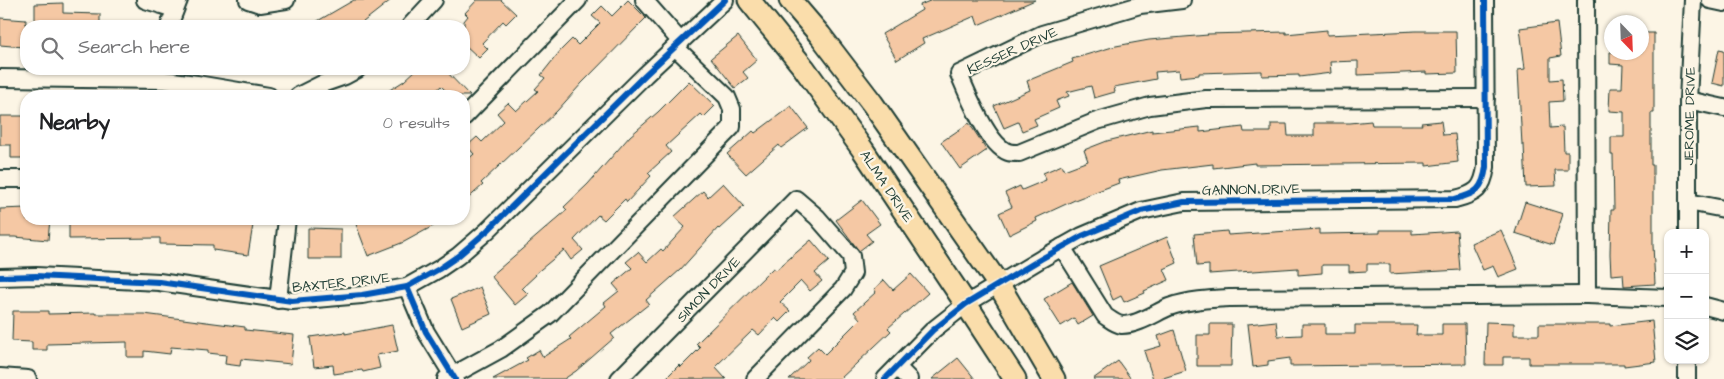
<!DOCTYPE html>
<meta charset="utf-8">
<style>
:root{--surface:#fff;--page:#f6f6f6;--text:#202124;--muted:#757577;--line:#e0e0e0}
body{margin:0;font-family:"Architects Daughter",sans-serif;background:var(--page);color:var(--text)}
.controls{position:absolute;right:15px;bottom:15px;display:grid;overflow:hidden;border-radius:10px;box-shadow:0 1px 4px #0004}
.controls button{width:45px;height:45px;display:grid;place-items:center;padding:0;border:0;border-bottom:1px solid var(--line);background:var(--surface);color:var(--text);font:25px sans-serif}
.compass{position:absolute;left:1604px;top:15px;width:45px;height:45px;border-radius:50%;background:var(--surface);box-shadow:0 1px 4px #0004;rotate:157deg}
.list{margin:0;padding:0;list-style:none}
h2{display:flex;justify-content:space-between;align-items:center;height:65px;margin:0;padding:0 20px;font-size:21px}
h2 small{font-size:16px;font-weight:400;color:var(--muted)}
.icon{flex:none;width:28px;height:28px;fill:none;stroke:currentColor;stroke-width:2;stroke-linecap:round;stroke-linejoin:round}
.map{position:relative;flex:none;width:1724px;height:379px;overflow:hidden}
.search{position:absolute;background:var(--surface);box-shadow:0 1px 4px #0004;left:20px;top:20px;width:450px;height:55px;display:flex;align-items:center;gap:12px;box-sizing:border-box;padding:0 18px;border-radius:20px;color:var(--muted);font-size:19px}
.panel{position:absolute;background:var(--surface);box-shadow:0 1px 4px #0004;left:20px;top:90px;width:450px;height:135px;border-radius:20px}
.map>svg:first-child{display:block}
</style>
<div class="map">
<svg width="1724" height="379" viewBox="0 0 1724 379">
<rect width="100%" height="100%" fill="#fcf5e5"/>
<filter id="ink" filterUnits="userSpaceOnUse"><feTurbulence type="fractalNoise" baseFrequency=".02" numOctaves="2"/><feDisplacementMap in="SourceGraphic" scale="10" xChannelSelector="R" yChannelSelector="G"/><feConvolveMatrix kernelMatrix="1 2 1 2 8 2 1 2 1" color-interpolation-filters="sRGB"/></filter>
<g filter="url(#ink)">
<!-- building -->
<g fill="#f5c8a4" stroke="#1f3d34">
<polygon points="354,0 391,0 358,26 309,26"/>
<polygon points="477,0 501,0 516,14 506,24 503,21 482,43 488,49 479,58 464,44 464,21 468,16 465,13"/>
<polygon points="628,0 646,18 582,83 557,111 481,183 483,185 464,202 464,163 474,154 467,146 477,137 482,142 504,121 497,113 508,103 516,111 538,91 535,89 545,78 541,75 561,50 572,39 578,45 600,23 592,16 602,6 612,16"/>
<polygon points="932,0 1035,0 978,25 975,16 922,39 924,43 897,60 882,34 922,10 920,5"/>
<polygon points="63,3 63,13 100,14 100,26 35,26 35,4"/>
<polygon points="0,18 26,20 24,47 0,45"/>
<polygon points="1557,23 1561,56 1550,58 1550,80 1562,79 1563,101 1549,102 1550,128 1563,127 1564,152 1568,152 1568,170 1555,170 1556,186 1526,187 1524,145 1522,145 1518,70 1525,69 1520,28"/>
<polygon points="1327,30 1327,35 1416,31 1456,31 1457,73 1426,74 1426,72 1358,75 1358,61 1330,62 1331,73 1299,77 1299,75 1262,76 1262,71 1199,73 1199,75 1180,77 1179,70 1155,72 1156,79 1114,87 1115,92 1094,98 1091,86 1067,92 1069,96 1056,101 1059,108 1034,119 1037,125 1022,131 1018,122 1004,128 994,106 1030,90 1027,81 1073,62 1072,59 1116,46 1149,40 1208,35 1207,34 1286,32 1286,34"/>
<polygon points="1642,33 1654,33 1654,113 1651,113 1651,165 1653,165 1653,245 1655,284 1624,286 1623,274 1611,275 1610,254 1611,210 1614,210 1613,155 1611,155 1611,137 1624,137 1624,112 1609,111 1610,88 1622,88 1623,65 1610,64 1610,52 1642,52"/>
<polygon points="738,36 757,60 743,72 748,78 735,88 711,58"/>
<polygon points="1719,49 1724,50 1724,86 1712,83"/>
<polygon points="417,69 444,69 470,96 451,96 441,86 430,96 380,96 404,81"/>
<polygon points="689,81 715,106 704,117 701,114 666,146 671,152 648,173 651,176 627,202 625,199 604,220 598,215 574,240 583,250 571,260 564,250 535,274 536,275 522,288 528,294 515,305 491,276 567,210 564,207 588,184 630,136 658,112"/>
<polygon points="791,106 808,128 781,148 779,145 746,174 727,154 753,131 755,133"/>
<polygon points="0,116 26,116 26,158 11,158 11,145 0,145"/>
<polygon points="1371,121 1372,125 1422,125 1421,123 1441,121 1443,135 1455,134 1458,162 1426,166 1426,163 1255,165 1255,163 1213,168 1213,164 1162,170 1118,180 1119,183 1077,199 1036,218 1037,221 1009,235 999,213 1012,207 1005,193 1020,186 1022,190 1046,180 1043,173 1062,165 1064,170 1088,161 1084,150 1107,141 1152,130 1152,132 1200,127 1200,132 1243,127 1244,132 1271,132 1271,124 1287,124 1288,136 1314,136 1314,123 1350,123"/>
<polygon points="969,123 987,150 960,169 941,142"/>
<polygon points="723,183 744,206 719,229 718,228 680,270 646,300 649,304 611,334 614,338 576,371 564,379 493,379 528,360 526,358 539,350 543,357 571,339 569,337 606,306 604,303 619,291 613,284 632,268 626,262 638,252 647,262 661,249 663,251 685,227 674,217 703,191 708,197"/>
<polygon points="862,200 880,224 866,234 872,241 859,251 836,220"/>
<polygon points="1525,202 1563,214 1553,245 1515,233"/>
<polygon points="26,208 26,219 50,219 48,240 15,237 0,237 0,209"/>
<polygon points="69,219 175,219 217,220 217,219 233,219 232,222 253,225 248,255 213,250 213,245 160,244 160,238 69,239"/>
<polygon points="354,219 446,219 404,242 368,256"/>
<polygon points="308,228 341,229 341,259 308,259"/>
<polygon points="1320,229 1320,234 1380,233 1380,230 1412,230 1412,234 1457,231 1460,270 1390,274 1390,264 1367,264 1367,271 1349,272 1349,265 1322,265 1322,273 1298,275 1298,268 1209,274 1209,265 1197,266 1194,234 1227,231 1228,235"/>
<polygon points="1501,230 1518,269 1498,277 1493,266 1483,270 1471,243"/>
<polygon points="1167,237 1177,263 1164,269 1169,280 1144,291 1145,293 1124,302 1121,296 1113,300 1099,266"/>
<polygon points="811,240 829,261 815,273 822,281 810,291 801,281 780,302 790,311 779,322 775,318 759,335 753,330 715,367 726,379 665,379 679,365 681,367 700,348 696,344 773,268 776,270"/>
<polygon points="911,274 928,293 888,328 891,331 840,379 789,379 809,360 807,357 818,347 825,354 860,319 854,312 876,292 874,289 884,280 893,290"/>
<polygon points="1072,282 1093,316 1078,325 1074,318 1061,326 1044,299"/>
<polygon points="480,287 491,314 462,327 451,299"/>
<polygon points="13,311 48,311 48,314 95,313 95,314 144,314 245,327 245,330 294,335 291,364 241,359 240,366 225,364 226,355 208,353 208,350 171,347 170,354 144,351 144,357 127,357 127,342 47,344 47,350 32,350 32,342 12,341"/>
<polygon points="1276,321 1278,336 1302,335 1302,324 1325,324 1325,334 1355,334 1355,325 1417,325 1416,335 1442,335 1442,324 1465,324 1466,364 1290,366 1290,358 1268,361 1268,365 1253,367 1248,324"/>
<polygon points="1652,321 1656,362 1624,366 1624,364 1529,364 1529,357 1503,357 1503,365 1485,365 1486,322 1514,323 1514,335 1539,335 1539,324 1610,324 1610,326"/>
<polygon points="1210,324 1232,324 1231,366 1197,366 1197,335 1210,335"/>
<polygon points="392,325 398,351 377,355 380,368 363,372 362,370 334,374 333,365 314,367 310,337 345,332 345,334"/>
<polygon points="1174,330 1186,371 1160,379 1153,379 1144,351 1161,346 1158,336"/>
<polygon points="958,358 975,379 932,379"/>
<polygon points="1118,361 1131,379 1093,379"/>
</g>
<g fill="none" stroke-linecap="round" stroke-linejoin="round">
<!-- minor casing -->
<g stroke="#1f3d34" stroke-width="20">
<g id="minor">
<polyline points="145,0 175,9"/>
<polyline points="248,0 260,4 286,0"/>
<polyline points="644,0 681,42"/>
<path d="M 1182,0 L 1140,5 L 1042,34 L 959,74 C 967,93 988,145 1008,152 C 1011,153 1016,153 1019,153 L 1097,121 L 1150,106 L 1206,99 L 1486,98"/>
<polyline points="1586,0 1587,295 1668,298"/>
<polyline points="1710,0 1724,3"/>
<polyline points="169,26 179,0"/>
<polyline points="410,26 434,0"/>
<polyline points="0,78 164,80 197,84 269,96"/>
<polyline points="298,96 322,84 345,76 358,69"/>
<polyline points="1688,100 1724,108"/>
<polyline points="464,117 578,0"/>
<polyline points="0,179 26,179"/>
<polyline points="1688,202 1724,209"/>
<polyline points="1688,233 1688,100 1693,0"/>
<path d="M 1062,247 L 1105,316 C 1111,320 1115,324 1122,325 C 1138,325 1155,313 1169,307 C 1189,300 1210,299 1230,298 L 1587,295"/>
<polyline points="0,277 36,276 159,282 292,301 362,295 407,287 439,269 458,256 487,231 645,75 725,0"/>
<polyline points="407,287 426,332 455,379"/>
<polyline points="278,300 287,219"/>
<polyline points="1705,306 1724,311"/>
<polyline points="1687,360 1687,379"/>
<polyline points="897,367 909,379"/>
<polyline points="0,377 28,379"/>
<polyline points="446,379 501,349 550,314 732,127 732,109 727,97 675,47"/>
<polyline points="619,379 796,199 817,217 851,256 853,273 843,289 755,379"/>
<path d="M 885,379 L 933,330 L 966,304 L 1041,259 L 1082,236 L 1141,211 L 1184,202 L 1455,199 C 1476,194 1483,189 1486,167 L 1485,0"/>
</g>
</g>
<!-- major casing -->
<g stroke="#1f3d34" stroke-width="25">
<g id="major">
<polyline points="749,0 804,68 863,150 966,304 1015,379"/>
<polyline points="790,0 820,35 872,103 999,285 1054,379"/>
</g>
</g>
<!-- minor -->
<use href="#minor" stroke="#fcf5e5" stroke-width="16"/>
<!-- major -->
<use href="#major" stroke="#faddab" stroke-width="21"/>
<!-- cycleway casing -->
<g stroke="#fcf5e5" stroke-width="9">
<g id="cycleway">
<polyline points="0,277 36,276 159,282 292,301 362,295 407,287 439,269 458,256 487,231 645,75 725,0"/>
<polyline points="407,287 426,332 455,379"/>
<path d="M 885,379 L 933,330 L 966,304 L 1041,259 L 1082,236 L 1141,211 L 1184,202 L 1455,199 C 1476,194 1483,189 1486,167 L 1485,0"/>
</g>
</g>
<!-- cycleway -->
<use href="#cycleway" stroke="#0057b8" stroke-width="6"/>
</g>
</g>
<g text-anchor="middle" stroke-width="4.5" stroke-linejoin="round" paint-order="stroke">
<!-- street labels -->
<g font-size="14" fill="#1f3d34" stroke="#fcf5e5">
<text transform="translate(1012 50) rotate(-24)" y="5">KESSER DRIVE</text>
<text transform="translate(1689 116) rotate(-89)" y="5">JEROME DRIVE</text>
<text transform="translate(887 186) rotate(56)" y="5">ALMA DRIVE</text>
<text transform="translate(1251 189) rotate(-1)" y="5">GANNON DRIVE</text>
<text transform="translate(341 282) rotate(-6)" y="5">BAXTER DRIVE</text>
<text transform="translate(708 289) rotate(-46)" y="5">SIMON DRIVE</text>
</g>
</g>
</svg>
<div class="controls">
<button>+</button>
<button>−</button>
<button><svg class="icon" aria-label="layers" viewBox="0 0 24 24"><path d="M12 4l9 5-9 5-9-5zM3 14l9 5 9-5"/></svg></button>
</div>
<svg class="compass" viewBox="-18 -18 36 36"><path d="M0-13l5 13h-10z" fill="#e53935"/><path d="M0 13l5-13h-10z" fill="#757577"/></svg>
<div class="search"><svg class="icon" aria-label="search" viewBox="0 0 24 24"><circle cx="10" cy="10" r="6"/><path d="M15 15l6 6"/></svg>Search here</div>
<section class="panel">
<h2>Nearby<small>0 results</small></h2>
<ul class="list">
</ul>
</section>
</div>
